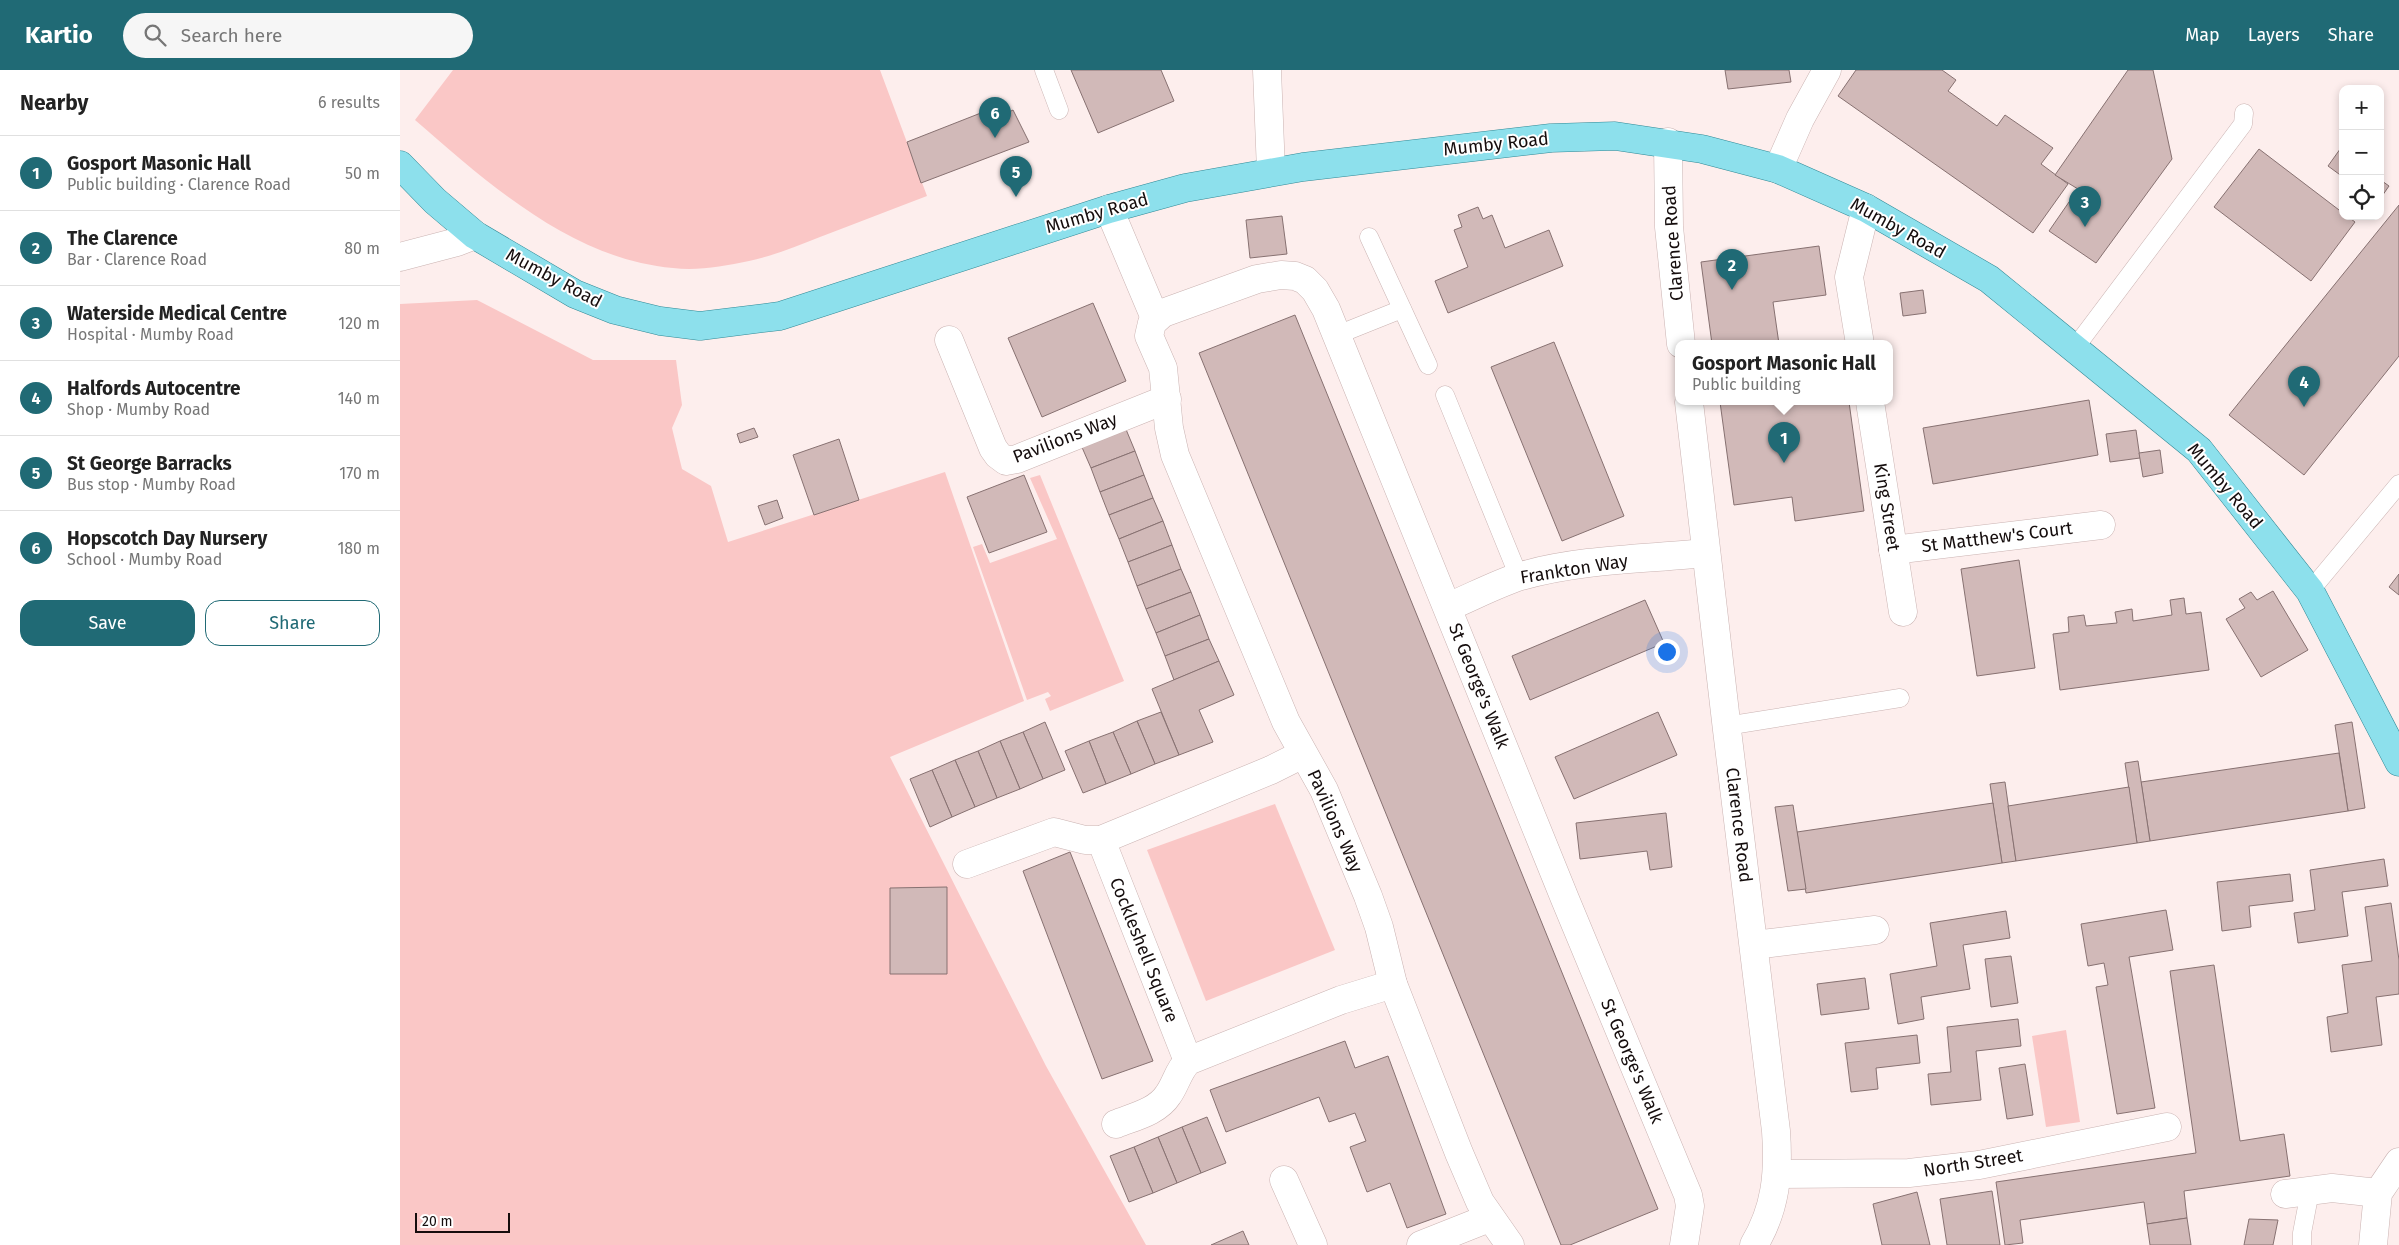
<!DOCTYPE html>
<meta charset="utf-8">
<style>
:root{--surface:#fff;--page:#f6f6f6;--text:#222;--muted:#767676;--line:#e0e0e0;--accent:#206a75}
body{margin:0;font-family:"Fira Sans",sans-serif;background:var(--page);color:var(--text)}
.controls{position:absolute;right:15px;top:15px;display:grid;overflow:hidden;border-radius:10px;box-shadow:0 2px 8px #0003}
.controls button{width:45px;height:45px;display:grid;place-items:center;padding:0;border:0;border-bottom:1px solid var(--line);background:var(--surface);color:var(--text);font:25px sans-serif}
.scale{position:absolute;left:15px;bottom:12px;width:95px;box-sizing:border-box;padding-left:5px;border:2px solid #150d0d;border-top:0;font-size:14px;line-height:18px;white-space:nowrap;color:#150d0d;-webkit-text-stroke:4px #fff;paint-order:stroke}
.you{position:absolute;left:1266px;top:581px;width:18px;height:18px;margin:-12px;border:4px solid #fff;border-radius:50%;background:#1a73e8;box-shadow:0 0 0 8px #1a73e833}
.badge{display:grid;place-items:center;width:32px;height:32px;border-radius:50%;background:var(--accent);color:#fff;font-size:16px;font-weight:700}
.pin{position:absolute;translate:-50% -41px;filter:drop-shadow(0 1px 2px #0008)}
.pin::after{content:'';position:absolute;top:26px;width:18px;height:15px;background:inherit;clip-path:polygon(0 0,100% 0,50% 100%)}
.popup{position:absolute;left:1275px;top:270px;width:218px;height:65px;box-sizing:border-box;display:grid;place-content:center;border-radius:10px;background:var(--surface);filter:drop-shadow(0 1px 4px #0005);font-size:16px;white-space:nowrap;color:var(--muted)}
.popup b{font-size:19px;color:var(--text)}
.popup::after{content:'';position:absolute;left:50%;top:100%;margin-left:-10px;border:10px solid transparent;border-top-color:var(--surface)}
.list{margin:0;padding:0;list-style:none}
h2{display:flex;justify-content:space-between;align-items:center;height:65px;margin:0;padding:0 20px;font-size:21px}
h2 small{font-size:16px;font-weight:400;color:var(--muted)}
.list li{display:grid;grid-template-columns:32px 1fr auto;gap:15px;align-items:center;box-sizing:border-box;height:75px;padding:0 20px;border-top:1px solid var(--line)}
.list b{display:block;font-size:19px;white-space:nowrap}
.list p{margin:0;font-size:16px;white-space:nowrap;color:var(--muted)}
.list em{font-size:16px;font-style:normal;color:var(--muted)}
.actions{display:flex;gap:10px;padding:15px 20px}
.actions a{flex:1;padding:11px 0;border:1px solid var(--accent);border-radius:15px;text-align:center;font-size:18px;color:var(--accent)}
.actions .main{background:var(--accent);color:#fff}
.icon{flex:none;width:28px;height:28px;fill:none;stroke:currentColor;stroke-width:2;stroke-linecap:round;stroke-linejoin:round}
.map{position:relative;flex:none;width:1999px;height:1175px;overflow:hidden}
header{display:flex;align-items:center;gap:30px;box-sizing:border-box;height:70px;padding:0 25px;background:var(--accent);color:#fff}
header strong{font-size:24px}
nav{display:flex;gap:28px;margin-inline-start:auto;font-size:18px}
.search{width:350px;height:45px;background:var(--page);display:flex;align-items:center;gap:12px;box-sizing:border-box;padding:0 18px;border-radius:28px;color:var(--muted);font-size:19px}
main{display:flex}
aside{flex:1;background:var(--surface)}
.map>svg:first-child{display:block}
</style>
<header>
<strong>Kartio</strong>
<div class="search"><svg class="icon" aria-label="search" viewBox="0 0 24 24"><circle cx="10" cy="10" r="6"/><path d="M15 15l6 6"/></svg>Search here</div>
<nav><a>Map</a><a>Layers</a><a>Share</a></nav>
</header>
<main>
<aside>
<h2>Nearby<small>6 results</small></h2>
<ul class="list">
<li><span class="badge">1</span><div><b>Gosport Masonic Hall</b><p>Public building · Clarence Road</p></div><em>50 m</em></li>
<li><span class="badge">2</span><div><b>The Clarence</b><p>Bar · Clarence Road</p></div><em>80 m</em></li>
<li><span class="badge">3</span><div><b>Waterside Medical Centre</b><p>Hospital · Mumby Road</p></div><em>120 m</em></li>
<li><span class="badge">4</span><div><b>Halfords Autocentre</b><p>Shop · Mumby Road</p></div><em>140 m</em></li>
<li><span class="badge">5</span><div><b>St George Barracks</b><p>Bus stop · Mumby Road</p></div><em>170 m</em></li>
<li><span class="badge">6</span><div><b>Hopscotch Day Nursery</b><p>School · Mumby Road</p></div><em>180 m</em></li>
</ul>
<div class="actions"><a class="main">Save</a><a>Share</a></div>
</aside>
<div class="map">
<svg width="1999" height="1175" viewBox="0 0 1999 1175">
<rect width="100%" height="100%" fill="#fdeeed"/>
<!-- green -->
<g fill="#fac7c6">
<path d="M 53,0 L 480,0 L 527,126 C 491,140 456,153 420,167 C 397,176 373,186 349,191 C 324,196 298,201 273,198 C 171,189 89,114 15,50 Z"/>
<polygon points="77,230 193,290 276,290 282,335 272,358 282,399 311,416 328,472 545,402 624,631 490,687 646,996 746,1175 0,1175 0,234"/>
<polygon points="640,405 724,611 650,641 645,629 651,626 648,622 627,630 573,477 582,474 590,493 657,469 630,408"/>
<polygon points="875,734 935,880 806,931 747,780"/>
<polygon points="1666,960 1680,1052 1646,1057 1632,966"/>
</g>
<!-- building -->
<g fill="#d1b9b8" stroke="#877171">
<polygon points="671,0 761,0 774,31 698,63"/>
<polygon points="1325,0 1389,0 1391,12 1328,19"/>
<polygon points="1456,0 1542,0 1556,10 1548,21 1597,56 1605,45 1653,78 1641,94 1668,114 1633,163 1438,26"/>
<polygon points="1728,0 1753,0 1772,89 1696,193 1649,161 1678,119 1655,105"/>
<polygon points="591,39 595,49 613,40 629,72 521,113 507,72"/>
<polygon points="1943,75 1943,107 1928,96"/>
<polygon points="1859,79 1943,143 1943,146 1947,146 1955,152 1911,211 1814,137"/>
<polygon points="1982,111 1989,116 1980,129 1980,113"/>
<polygon points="1999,135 1999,286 1904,405 1829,345"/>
<polygon points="1078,137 1083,149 1092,145 1105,178 1149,160 1163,196 1048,243 1035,211 1068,197 1054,160 1062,157 1058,145"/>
<polygon points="882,146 887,184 850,188 846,150"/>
<polygon points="1419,176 1426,225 1373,232 1379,274 1312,274 1301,192"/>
<polygon points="1523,220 1526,243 1503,246 1500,223"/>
<polygon points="693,233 726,311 642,347 608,268"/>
<polygon points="895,245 1258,1139 1170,1175 1161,1175 799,283"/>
<polygon points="1154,272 1224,446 1162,471 1091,297"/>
<polygon points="1689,330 1698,385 1533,414 1523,358"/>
<polygon points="1320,332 1449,332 1464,441 1395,451 1392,427 1334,435"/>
<polygon points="725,357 735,381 691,398 681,375"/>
<polygon points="354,358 358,367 340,373 337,364"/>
<polygon points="1736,360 1740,388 1710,392 1706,364"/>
<polygon points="439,369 459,430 414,445 393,385"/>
<polygon points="1760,380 1763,403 1743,407 1739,383"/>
<polygon points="735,381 744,405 700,422 691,398"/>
<polygon points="624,405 647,462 589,483 567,427"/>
<polygon points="744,405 753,428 709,445 700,422"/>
<polygon points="753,428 763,451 719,469 709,445"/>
<polygon points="377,430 383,448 365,455 358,436"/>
<polygon points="763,451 772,475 728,492 719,469"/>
<polygon points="772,475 781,499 737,516 728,492"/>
<polygon points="1619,490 1635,598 1577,606 1561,499"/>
<polygon points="781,499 791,522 746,539 737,516"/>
<polygon points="1999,504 1999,525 1989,517"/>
<polygon points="1873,521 1908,580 1861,607 1826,549 1845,538 1839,529 1851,522 1857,530"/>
<polygon points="791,522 800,545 756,563 746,539"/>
<polygon points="1784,528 1786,544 1801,542 1809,600 1660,620 1653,564 1669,562 1668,547 1684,545 1686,556 1717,553 1715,542 1732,539 1733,551 1772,545 1770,530"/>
<polygon points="1245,530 1264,573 1130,630 1112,586"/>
<polygon points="800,545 809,569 765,586 756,563"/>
<polygon points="809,569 819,591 774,610 765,586"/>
<polygon points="819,591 834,625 799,640 813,672 779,685 752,619"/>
<polygon points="761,642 779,685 755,694 737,651"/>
<polygon points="1258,642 1277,685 1174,729 1155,687"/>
<polygon points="737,651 755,694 731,704 713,662"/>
<polygon points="645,652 665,700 643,709 623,662"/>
<polygon points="1952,652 1965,738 1948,741 1935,655"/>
<polygon points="623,662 643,709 620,719 600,671"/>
<polygon points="713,662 731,704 706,714 689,671"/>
<polygon points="600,671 620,719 597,728 578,681"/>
<polygon points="689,671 706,714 683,723 665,681"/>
<polygon points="578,681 597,728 575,737 555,690"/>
<polygon points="1939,683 1948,741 1750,771 1741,712"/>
<polygon points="555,690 575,737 552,747 532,700"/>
<polygon points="1738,691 1750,771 1737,773 1725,693"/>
<polygon points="532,700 552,747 530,757 510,709"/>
<polygon points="1605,712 1616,791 1602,793 1590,714"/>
<polygon points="1729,717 1737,773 1616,791 1608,736"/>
<polygon points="1593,733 1602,793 1406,823 1397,762"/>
<polygon points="1393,735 1406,819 1388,821 1375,737"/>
<polygon points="1266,743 1272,797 1250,800 1247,781 1180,789 1176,753"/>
<polygon points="670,782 753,991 702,1009 623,801"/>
<polygon points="1984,789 1988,816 1942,822 1948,866 1898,873 1894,843 1915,840 1910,800"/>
<polygon points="1890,804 1893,831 1849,836 1851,857 1822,861 1817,812"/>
<polygon points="547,817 547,904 490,904 490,818"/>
<polygon points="1991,833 1999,890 1999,924 1976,927 1982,975 1931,982 1927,947 1948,943 1942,895 1972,891 1965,837"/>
<polygon points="1766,840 1773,880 1729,887 1755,1038 1717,1044 1696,917 1708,915 1704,893 1688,896 1681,854"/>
<polygon points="1606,841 1610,868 1563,875 1570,919 1521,927 1524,949 1498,954 1490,904 1537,896 1530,853"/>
<polygon points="1611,886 1618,933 1591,937 1585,889"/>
<polygon points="1814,895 1840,1071 1884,1064 1890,1106 1784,1121 1787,1148 1747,1154 1744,1132 1620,1150 1623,1173 1605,1175 1596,1112 1796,1083 1770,901"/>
<polygon points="1465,908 1469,939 1421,945 1417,914"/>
<polygon points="1618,949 1621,976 1576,981 1581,1030 1531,1035 1528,1004 1551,1002 1547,957"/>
<polygon points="1517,965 1520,993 1476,998 1478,1019 1451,1022 1445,973"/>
<polygon points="945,971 955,998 988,986 1046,1144 1007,1158 990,1113 967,1122 950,1077 966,1071 955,1043 929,1052 919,1027 826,1062 810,1020"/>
<polygon points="1625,994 1633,1045 1607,1049 1599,998"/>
<polygon points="807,1047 826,1093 801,1103 782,1057"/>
<polygon points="782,1057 801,1103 777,1113 758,1067"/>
<polygon points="758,1067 777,1113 753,1123 734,1077"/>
<polygon points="734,1077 753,1123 729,1132 710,1086"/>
<polygon points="1592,1121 1600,1175 1547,1175 1540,1129"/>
<polygon points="1517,1122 1530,1175 1482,1175 1473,1134"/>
<polygon points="1787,1148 1791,1175 1750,1175 1747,1154"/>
<polygon points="1849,1149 1878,1150 1873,1175 1844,1175"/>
<polygon points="843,1161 849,1175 811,1175"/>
</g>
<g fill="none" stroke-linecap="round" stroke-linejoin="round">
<!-- lane casing -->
<g stroke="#cab3b2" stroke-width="19">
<g id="lane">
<polyline points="644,0 659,40"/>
<polyline points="969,167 1028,295"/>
<polyline points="937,265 1002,239"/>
<polyline points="1674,279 1843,54 1844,43"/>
<polyline points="1045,325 1119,507"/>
<polyline points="1910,521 1999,414"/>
<polyline points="1326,656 1500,628"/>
<polyline points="1902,1175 1902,1163 1910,1121"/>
</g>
</g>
<!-- street casing -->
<g stroke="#cab3b2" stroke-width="29">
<g id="street">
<polyline points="867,0 871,101"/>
<polyline points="1268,72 1269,157 1281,274"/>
<polyline points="1378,99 1400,49 1427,0"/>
<polyline points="709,139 755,248"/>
<polyline points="0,187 57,172 75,165"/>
<polyline points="549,270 593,378 598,385 606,391 617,389 767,329"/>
<polyline points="1460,274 1449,207 1466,138"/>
<path d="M 1289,332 L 1327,660 L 1376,1061 C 1379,1103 1376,1138 1354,1175"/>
<polyline points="1470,332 1503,542"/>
<polyline points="1493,480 1701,455"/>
<path d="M 1048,537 C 1072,527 1096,514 1121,506 C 1180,489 1245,489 1306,483"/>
<polyline points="701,770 788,991"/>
<polyline points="567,794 654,762 685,770 701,770 871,700 903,684"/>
<polyline points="1354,875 1475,860"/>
<path d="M 716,1054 C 733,1047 757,1042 768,1025 C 776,1014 778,1001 788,991 L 941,930 L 993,914"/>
<polyline points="1377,1104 1509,1103 1579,1095 1767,1057"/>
<polyline points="884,1110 913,1175"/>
<polyline points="1885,1124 1932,1118 1978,1123"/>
<polyline points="1021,1175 1089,1148"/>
<polyline points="1110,1175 1080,1132 1059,1083 993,914 979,857 968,826 924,720 886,652 775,385 769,358 763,298 749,266 752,253 763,243 857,209 881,205 895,206 905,210 915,220 926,239 1165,829 1288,1125 1290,1136 1284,1175"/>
<polyline points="1973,1175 1978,1123 1999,1092"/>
</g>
</g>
<!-- primary casing -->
<g stroke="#328996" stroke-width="29">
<polyline id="primary" points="0,95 35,131 75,165 175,224 215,240 260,251 300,256 380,246 709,139 785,118 903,97 1151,68 1215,66 1302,79 1378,99 1466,138 1589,209 1799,380 1910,521 1999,692"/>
</g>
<!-- lane -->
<use href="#lane" stroke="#fff" stroke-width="18"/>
<!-- street -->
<use href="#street" stroke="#fff" stroke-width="28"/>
<!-- primary -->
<use href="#primary" stroke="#8de0ec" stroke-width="28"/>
</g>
<g text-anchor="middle" stroke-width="4" stroke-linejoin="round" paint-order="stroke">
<!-- street labels -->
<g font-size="18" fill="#150d0d" stroke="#fff">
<text transform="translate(1096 74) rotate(-6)" y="6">Mumby Road</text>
<text transform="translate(697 143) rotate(-16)" y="6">Mumby Road</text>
<text transform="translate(1498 158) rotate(29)" y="6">Mumby Road</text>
<text transform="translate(1273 173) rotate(-94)" y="6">Clarence Road</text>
<text transform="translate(154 208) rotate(28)" y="6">Mumby Road</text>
<text transform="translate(665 368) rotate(-21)" y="6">Pavilions Way</text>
<text transform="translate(1825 416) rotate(50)" y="6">Mumby Road</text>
<text transform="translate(1487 437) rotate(81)" y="6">King Street</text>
<text transform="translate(1597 467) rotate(-7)" y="6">St Matthew's Court</text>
<text transform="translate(1174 499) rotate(-9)" y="6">Frankton Way</text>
<text transform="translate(1079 616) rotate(68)" y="6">St George's Walk</text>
<text transform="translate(935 751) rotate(66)" y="6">Pavilions Way</text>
<text transform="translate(1339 755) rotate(83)" y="6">Clarence Road</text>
<text transform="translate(744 880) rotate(68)" y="6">Cockleshell Square</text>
<text transform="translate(1232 991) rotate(67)" y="6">St George's Walk</text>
<text transform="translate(1573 1093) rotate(-9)" y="6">North Street</text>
</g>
</g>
</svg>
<div class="controls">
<button>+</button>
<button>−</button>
<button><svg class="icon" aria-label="locate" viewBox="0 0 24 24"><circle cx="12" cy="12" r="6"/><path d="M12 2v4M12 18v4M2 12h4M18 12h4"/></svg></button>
</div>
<div class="scale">20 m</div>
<div class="you"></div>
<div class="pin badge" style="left:1384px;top:393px">1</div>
<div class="popup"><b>Gosport Masonic Hall</b>Public building</div>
<div class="pin badge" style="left:1332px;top:220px">2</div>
<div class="pin badge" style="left:1685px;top:157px">3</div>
<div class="pin badge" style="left:1904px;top:337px">4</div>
<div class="pin badge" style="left:616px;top:127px">5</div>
<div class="pin badge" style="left:595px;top:68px">6</div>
</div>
</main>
